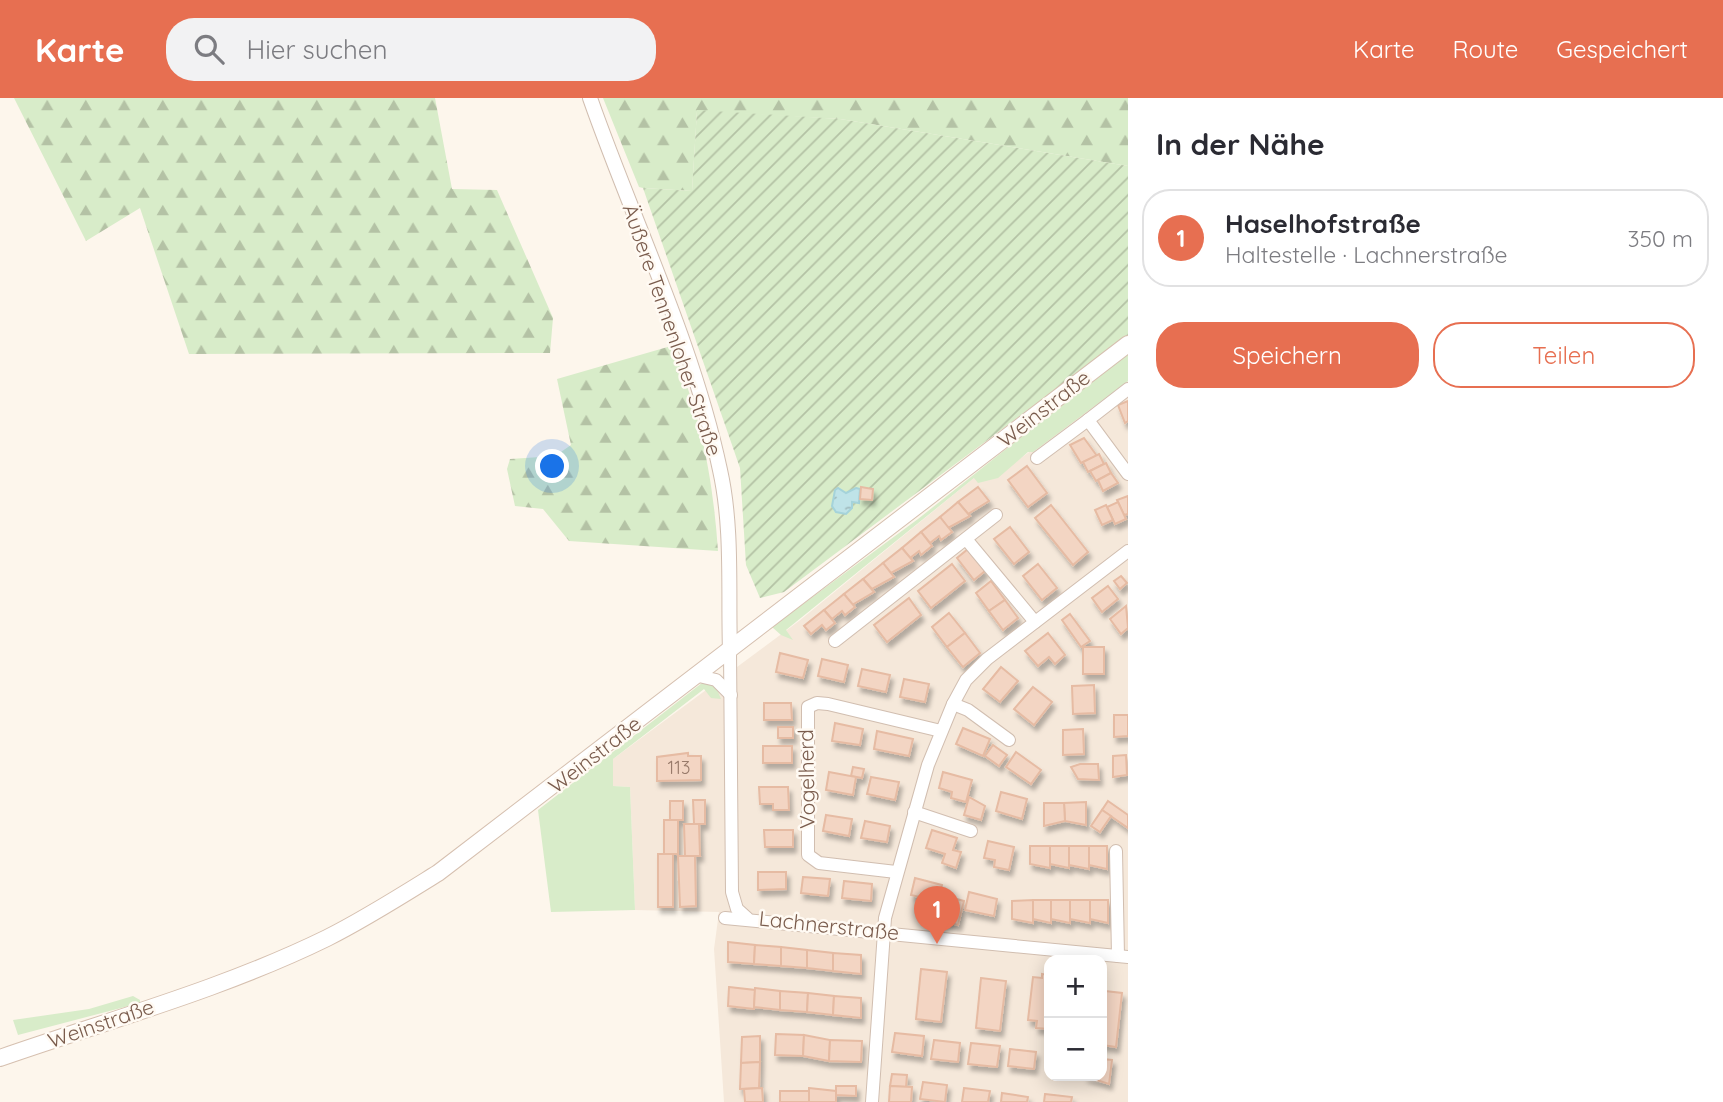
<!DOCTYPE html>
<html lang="de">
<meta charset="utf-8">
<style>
:root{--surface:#fff;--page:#f2f2f3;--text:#2b2b33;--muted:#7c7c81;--line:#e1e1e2;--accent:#e76f51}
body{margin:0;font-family:Quicksand,sans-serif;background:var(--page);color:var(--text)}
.controls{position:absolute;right:21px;bottom:21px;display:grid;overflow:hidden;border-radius:14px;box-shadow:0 4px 18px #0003}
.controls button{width:63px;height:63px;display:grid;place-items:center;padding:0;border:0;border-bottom:2px solid var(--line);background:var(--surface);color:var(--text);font:35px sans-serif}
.you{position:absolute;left:553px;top:369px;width:24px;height:24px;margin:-18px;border:5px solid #fff;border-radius:50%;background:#1a73e8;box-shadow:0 0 0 10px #1a73e833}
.badge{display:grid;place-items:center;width:46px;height:46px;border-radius:50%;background:var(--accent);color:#fff;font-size:23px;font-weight:700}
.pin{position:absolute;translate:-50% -58px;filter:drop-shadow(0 2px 4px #0008)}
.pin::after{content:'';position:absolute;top:37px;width:24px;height:21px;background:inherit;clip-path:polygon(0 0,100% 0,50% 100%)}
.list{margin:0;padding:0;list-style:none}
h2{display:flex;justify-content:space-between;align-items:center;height:91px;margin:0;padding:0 28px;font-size:30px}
h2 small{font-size:23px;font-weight:400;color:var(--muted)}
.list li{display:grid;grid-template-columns:46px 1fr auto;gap:21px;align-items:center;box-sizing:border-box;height:98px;margin:0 14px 14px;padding:0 14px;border:2px solid var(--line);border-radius:28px}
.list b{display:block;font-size:26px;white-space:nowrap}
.list p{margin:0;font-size:23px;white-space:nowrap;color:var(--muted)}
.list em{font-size:23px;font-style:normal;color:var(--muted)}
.actions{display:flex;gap:14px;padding:21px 28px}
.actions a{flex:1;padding:16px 0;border:2px solid var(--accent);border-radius:28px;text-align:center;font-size:24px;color:var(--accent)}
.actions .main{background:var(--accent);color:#fff}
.icon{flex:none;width:38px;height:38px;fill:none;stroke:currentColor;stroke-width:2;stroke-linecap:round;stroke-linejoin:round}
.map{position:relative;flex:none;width:1128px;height:1004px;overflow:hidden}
header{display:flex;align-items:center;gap:42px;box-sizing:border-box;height:98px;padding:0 35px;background:var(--accent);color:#fff}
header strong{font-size:33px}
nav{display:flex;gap:38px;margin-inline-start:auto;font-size:24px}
.search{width:490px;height:63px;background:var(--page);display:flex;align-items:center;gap:18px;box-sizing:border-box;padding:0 24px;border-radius:28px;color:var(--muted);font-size:26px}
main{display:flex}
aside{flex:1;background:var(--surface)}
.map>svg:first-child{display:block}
</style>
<header>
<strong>Karte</strong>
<div class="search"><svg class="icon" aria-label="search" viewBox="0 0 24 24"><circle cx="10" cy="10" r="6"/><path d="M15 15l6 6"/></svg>Hier suchen</div>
<nav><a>Karte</a><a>Route</a><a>Gespeichert</a></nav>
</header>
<main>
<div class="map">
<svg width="1128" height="1004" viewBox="0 0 1128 1004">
<defs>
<pattern id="forest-firs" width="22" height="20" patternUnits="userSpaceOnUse" patternTransform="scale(1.75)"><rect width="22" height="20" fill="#d8ecc9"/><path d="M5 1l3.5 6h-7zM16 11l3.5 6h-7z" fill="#b4c2a5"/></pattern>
<pattern id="garden-furrows" width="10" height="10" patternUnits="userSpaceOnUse" patternTransform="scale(1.75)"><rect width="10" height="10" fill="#d8ecc9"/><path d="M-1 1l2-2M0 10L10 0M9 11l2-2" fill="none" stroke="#b4c2a5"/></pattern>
<pattern id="water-ripples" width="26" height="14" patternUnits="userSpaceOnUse" patternTransform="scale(1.75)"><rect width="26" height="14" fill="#bfe3e8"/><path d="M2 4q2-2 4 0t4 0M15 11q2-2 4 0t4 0" fill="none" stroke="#a0bbbe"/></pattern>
<filter id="shadow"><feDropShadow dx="3" dy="5.5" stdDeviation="2" flood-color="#0004"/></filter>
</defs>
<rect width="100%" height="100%" fill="#fdf6ec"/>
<!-- residential -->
<path fill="#f5e8da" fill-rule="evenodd" d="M 1128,283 L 1128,1004 L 724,1004 L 714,851 L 719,814 L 635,812 L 630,689 L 613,688 L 613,661 L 799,523 L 974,380 L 1000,375 ZM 1049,862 L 1102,862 L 1102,978 L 1049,978 Z"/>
<!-- grass -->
<g fill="#d8ecc9">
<polygon points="1128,254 1128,283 1033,354 1028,354 998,380 978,385 974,380 786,532 793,542 781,537 772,529 918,421"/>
<polygon points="702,585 716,589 721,601 711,600 704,591 613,661 613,688 630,689 635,812 551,814 538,712"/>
<polygon points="133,898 140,902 140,905 18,937 13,922 89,911"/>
</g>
<!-- forest -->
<g fill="url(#forest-firs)">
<polygon points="14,0 435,0 452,91 497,92 553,220 550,255 189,256 140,110 86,143"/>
<polygon points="603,0 1128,0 1128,68 840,21 697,13 692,93 643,90 639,89"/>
<path d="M 671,248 C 701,314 713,381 718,453 L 569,443 L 543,411 L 515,408 L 507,371 L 510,361 L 555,358 L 571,347 L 557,281 Z"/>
</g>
<!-- garden -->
<polygon fill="url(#garden-furrows)" points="697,12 840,21 1128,68 1128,237 784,494 760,500 746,467 740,370 643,90 692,93"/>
<!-- water -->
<polygon fill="url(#water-ripples)" stroke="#a5d3da" stroke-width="2" points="856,390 860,391 859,405 852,404 852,410 846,416 836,414 832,408 835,392 838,390 846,395"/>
<!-- building -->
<g fill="#f3d5c3" stroke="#e6bba3" stroke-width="2" filter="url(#shadow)">
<polygon points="1128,303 1128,323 1125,325 1118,307"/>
<polygon points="1084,340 1097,358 1081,365 1070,347"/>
<polygon points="1099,356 1104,366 1088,374 1083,364"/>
<polygon points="1106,365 1111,375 1096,383 1090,373"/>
<polygon points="1027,368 1047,395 1028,409 1008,382"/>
<polygon points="1111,375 1118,385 1103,393 1098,382"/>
<polygon points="861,389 873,391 872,402 860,401"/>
<polygon points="978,389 989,403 968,416 958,404"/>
<polygon points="1128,398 1128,416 1124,417 1117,402"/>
<polygon points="958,404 970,418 948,430 940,419"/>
<polygon points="1118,404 1126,421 1115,426 1107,409"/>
<polygon points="1051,407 1088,454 1073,467 1035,420"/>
<polygon points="1106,407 1113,422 1102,427 1095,412"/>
<polygon points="940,419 952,434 941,442 939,438 930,445 921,434"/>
<polygon points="1010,429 1029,454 1014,466 994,441"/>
<polygon points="921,434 932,448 921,457 919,453 910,460 902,450"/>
<polygon points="902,450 913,463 891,475 883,465"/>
<polygon points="968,451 985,473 974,482 957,460"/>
<polygon points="883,465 894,479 872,491 863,481"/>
<polygon points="952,466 965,483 931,510 918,493"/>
<polygon points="1038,466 1057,490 1042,502 1023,478"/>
<polygon points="1121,478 1127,485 1120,491 1114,483"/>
<polygon points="863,481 874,494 852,507 844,496"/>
<polygon points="991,483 1005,502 989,513 976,495"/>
<polygon points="1108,488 1118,501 1102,514 1092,500"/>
<polygon points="844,496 855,509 845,517 842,513 832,521 824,512"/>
<polygon points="909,500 921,517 887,544 874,527"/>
<polygon points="1005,502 1018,520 1003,532 989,513"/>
<polygon points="1126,508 1128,530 1121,536 1110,521"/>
<polygon points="824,512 835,525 826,532 822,527 811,536 804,528"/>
<polygon points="949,515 965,535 947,549 932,529"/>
<polygon points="1070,516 1090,543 1081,549 1062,522"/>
<polygon points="965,535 980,555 963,569 947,549"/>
<polygon points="1048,535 1065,557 1055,566 1049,559 1038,568 1025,553"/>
<rect x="1083" y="549" width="21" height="27"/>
<polygon points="780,555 808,562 803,580 776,574"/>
<polygon points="822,561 848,567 844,584 818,578"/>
<polygon points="1001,569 1018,583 1000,604 983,591"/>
<polygon points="862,571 890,577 886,594 858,588"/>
<polygon points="904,581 929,586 925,604 900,599"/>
<polygon points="1094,587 1095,615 1073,616 1072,588"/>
<polygon points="1033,589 1052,604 1034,627 1014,611"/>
<polygon points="764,605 791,605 792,622 764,622"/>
<polygon points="1114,617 1128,617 1128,638 1114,639"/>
<polygon points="835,625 863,631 860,647 832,643"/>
<rect x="778" y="629" width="15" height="11"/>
<polygon points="963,630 990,641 983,658 956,646"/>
<polygon points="1083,631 1084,656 1063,657 1063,632"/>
<polygon points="877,633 913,641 909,658 874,651"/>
<polygon points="993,647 1007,657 999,668 985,658"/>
<rect x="763" y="648" width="29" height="17"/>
<polygon points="1016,654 1041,672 1031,686 1006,669"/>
<polygon points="688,655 688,658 701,658 701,682 657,683 657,659"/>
<polygon points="1126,657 1127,677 1113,679 1113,658"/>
<polygon points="1080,666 1098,666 1099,682 1078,681 1071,669"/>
<polygon points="853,669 864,671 862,680 851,678"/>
<polygon points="829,674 856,679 853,697 826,692"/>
<polygon points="943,674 972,682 966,704 951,700 952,694 939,690"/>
<polygon points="871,679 899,684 895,702 867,696"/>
<polygon points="759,689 788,689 789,712 773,712 773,706 760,706"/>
<polygon points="1001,694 1027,701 1022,721 996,713"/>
<polygon points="969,699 985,708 981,722 964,717"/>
<polygon points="693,702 705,702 705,726 694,726"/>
<rect x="670" y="703" width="13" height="19"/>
<polygon points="1108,703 1128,717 1128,730 1102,712"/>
<polygon points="1086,704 1086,727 1065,723 1064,705"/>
<polygon points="1044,705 1064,705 1065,723 1044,728"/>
<polygon points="1102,712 1111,718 1100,734 1091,728"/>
<polygon points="826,717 852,721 849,738 823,733"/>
<rect x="664" y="722" width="14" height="34"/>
<polygon points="865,723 890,728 887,744 861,740"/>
<polygon points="684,726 699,726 700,758 685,758"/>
<polygon points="764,732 793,732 793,749 765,749"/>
<polygon points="932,732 957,740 953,752 961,754 956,770 942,765 945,756 926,750"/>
<polygon points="988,743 1014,749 1009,772 994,769 995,762 984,760"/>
<polygon points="1030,748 1050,748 1050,770 1030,766"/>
<polygon points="1050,748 1069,748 1069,770 1050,766"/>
<polygon points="1069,748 1089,748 1089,771 1069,767"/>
<polygon points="1089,748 1107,748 1107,771 1089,767"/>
<rect x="658" y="756" width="15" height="53"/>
<polygon points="678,758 695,758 696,808 680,809"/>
<polygon points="758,774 786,774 786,791 758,792"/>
<polygon points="803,779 830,781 828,798 801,795"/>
<polygon points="915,780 942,787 937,809 923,805 924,800 911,797"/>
<polygon points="844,783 872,786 871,803 842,800"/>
<polygon points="969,794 997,801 994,818 965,812"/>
<polygon points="953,800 964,803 958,827 936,821 943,803 952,805"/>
<polygon points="1033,802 1051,802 1051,825 1033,821"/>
<polygon points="1033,802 1033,825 1012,821 1012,803"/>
<polygon points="1051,802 1070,802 1070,825 1051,821"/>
<polygon points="1070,802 1090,802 1090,825 1070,821"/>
<polygon points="1090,802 1108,802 1108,825 1090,821"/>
<polygon points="728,844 755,847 754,866 728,864"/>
<polygon points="755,847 781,849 781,868 754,866"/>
<polygon points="781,849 807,852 807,870 781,868"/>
<polygon points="807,852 833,855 833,873 807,870"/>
<polygon points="833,855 861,857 861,876 833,873"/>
<polygon points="921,871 947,874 941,924 916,921"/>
<polygon points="1042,876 1049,877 1049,931 1036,930 1037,923 1028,922 1033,879 1042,880"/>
<polygon points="981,880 1006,883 1000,933 976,930"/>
<polygon points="729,889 755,892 754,911 728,908"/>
<polygon points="755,890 780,893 780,912 754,909"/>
<polygon points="780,893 808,895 807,914 780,912"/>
<polygon points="1105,893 1122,895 1116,949 1102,947 1102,895"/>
<polygon points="808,895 834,898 833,917 807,914"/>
<polygon points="834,898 861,900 861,920 833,917"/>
<polygon points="895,935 924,938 922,958 892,954"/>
<polygon points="776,936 804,937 803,958 775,957"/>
<polygon points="804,937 830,942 829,963 803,958"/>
<polygon points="760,938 760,964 741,965 742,939"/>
<polygon points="830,942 862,943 861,964 829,963"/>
<polygon points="934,942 960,945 958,964 931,961"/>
<polygon points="971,945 1000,948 997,969 968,966"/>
<polygon points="1010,951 1036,954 1034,971 1008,968"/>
<polygon points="1102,961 1112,962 1109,986 1084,978 1102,978"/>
<polygon points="760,964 759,990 740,991 741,965"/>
<polygon points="892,976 907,977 906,989 890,988"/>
<polygon points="923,984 947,987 945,1004 920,1001"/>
<polygon points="836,988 856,988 856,998 836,997"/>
<polygon points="890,988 912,989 911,1004 889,1004"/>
<polygon points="762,990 763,1004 745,1004 744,991"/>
<polygon points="809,990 836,993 836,1004 809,1004"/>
<polygon points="964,990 990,993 988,1004 962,1004"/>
<rect x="780" y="993" width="29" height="11"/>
<polygon points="1002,995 1028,999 1027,1004 1001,1004"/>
<polygon points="1045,996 1072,999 1071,1004 1044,1004"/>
</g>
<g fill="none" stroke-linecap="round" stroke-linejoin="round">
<!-- minor casing -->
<g stroke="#d1beb0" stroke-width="14">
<g id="minor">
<polyline points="1128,291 1088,322 1128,376"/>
<polyline points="1037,360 1088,322"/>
<polyline points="966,441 1035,524"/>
<polyline points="835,543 996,417"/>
<polyline points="730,553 732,794 737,811 747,820"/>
<polyline points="699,578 716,582 731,597"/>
<polyline points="953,606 968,612 1009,642"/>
<polyline points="914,714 971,733"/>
<polyline points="1116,753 1118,858"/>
<polyline points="896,774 819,765 808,757 808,609 817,605 828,606 941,633"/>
<polyline points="725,820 1128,859"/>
<polyline points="872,1004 885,820 928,667 953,606 966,582 987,561 1128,453"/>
</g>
</g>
<!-- tertiary casing -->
<g stroke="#d1beb0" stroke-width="16">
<path id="tertiary" d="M 590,0 C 633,123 693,244 720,372 C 733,430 728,494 730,553"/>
</g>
<!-- secondary casing -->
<g stroke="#d6c0b0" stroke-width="18">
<path id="secondary" d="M 0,960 C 109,922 223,891 327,840 C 365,821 401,798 438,775 L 1128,246"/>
</g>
<!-- minor -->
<use href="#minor" stroke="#fff" stroke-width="12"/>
<!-- tertiary -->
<use href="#tertiary" stroke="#fff" stroke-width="14"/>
<!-- secondary -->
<use href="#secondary" stroke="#fff" stroke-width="16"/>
</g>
<g text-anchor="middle" stroke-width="5" stroke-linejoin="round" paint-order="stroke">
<!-- number labels -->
<g font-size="18" fill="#987a6a">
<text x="679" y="676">113</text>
</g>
<!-- street labels -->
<g font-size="21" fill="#7a5c4d" stroke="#fffaf3">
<text transform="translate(672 232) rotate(71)" y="7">Äußere Tennenloher Straße</text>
<text transform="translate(1044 311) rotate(-38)" y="7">Weinstraße</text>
<text transform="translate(595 657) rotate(-38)" y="7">Weinstraße</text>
<text transform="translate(807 681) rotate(-91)" y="7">Vogelherd</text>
<text transform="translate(829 828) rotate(6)" y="7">Lachnerstraße</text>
<text transform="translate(101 926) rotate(-19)" y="7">Weinstraße</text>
</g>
</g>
</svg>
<div class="controls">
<button>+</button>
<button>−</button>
</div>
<div class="you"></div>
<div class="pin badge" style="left:937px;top:846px">1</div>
</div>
<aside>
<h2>In der Nähe<small></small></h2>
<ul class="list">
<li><span class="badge">1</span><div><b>Haselhofstraße</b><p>Haltestelle · Lachnerstraße</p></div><em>350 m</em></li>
</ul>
<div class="actions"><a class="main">Speichern</a><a>Teilen</a></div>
</aside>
</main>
